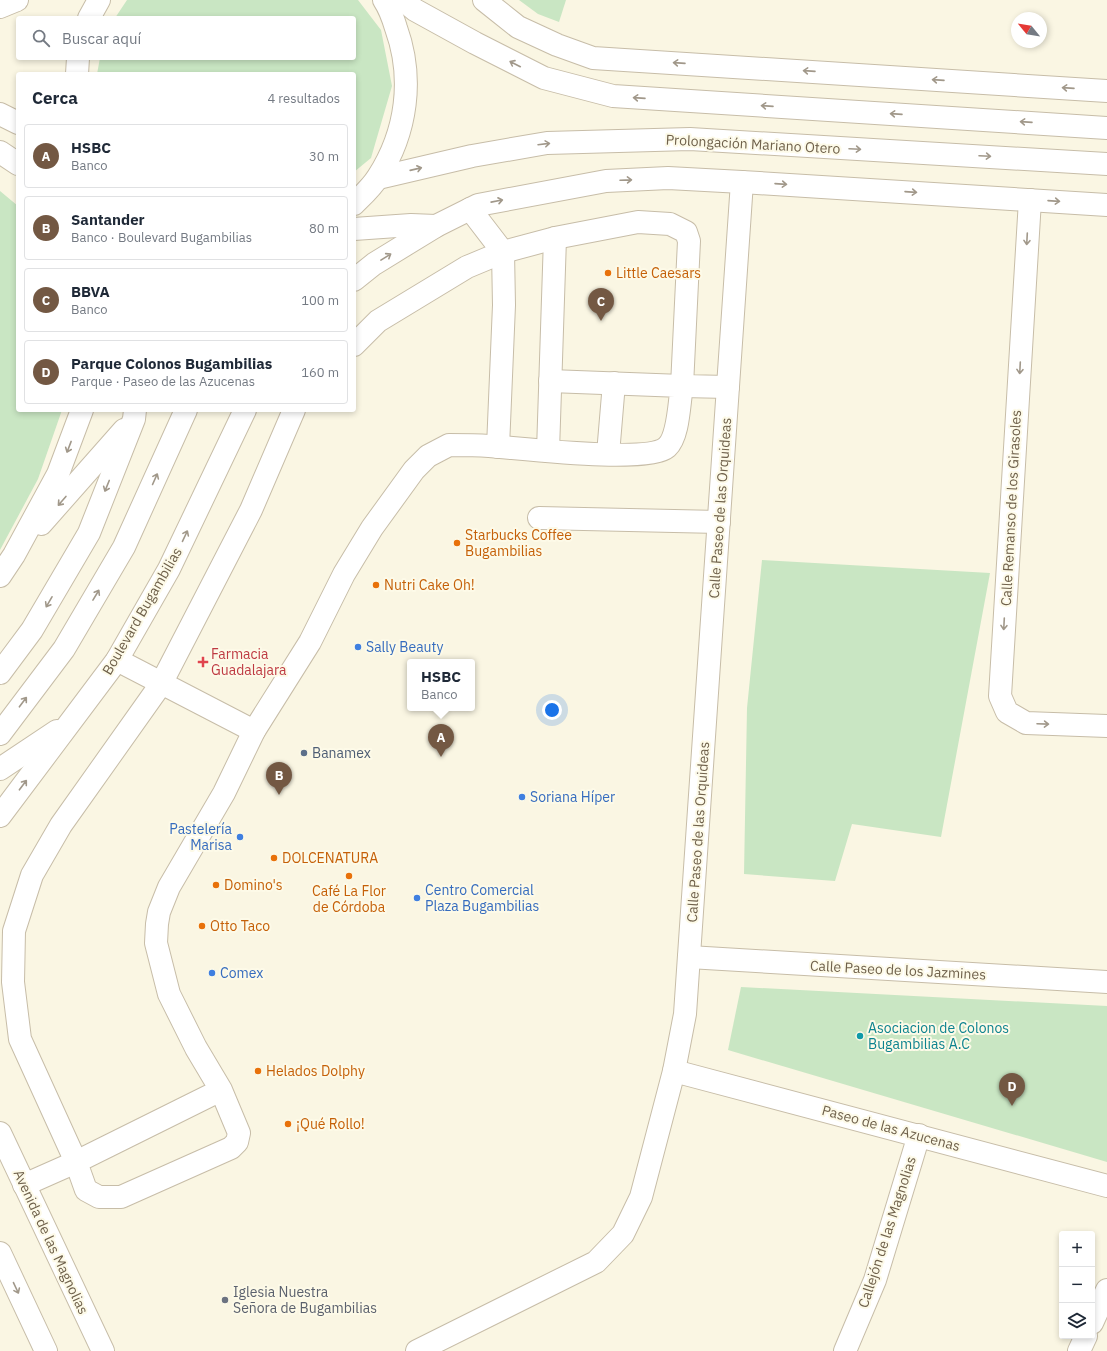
<!DOCTYPE html>
<html lang="es">
<meta charset="utf-8">
<style>
:root{--surface:#fff;--page:#f2f2f3;--text:#1f2937;--muted:#747a83;--line:#e0e1e3;--accent:#735843}
body{margin:0;font-family:"IBM Plex Sans",sans-serif;background:var(--page);color:var(--text)}
.controls{position:absolute;right:12px;bottom:12px;display:grid;overflow:hidden;border-radius:4px;box-shadow:0 2px 6px #0003}
.controls button{width:36px;height:36px;display:grid;place-items:center;padding:0;border:0;border-bottom:1px solid var(--line);background:var(--surface);color:var(--text);font:20px sans-serif}
.compass{position:absolute;left:1011px;top:12px;width:36px;height:36px;border-radius:50%;background:var(--surface);box-shadow:0 2px 6px #0003;rotate:300deg}
.you{position:absolute;left:552px;top:710px;width:14px;height:14px;margin:-10px;border:3px solid #fff;border-radius:50%;background:#1a73e8;box-shadow:0 0 0 6px #1a73e833}
.badge{display:grid;place-items:center;width:26px;height:26px;border-radius:50%;background:var(--accent);color:#fff;font-size:13px;font-weight:700}
.pin{position:absolute;translate:-50% -33px;filter:drop-shadow(0 1px 2px #0008)}
.pin::after{content:'';position:absolute;top:21px;width:14px;height:12px;background:inherit;clip-path:polygon(0 0,100% 0,50% 100%)}
.popup{position:absolute;left:407px;top:659px;width:68px;height:52px;box-sizing:border-box;display:grid;place-content:center;border-radius:4px;background:var(--surface);filter:drop-shadow(0 1px 3px #0005);font-size:13px;white-space:nowrap;color:var(--muted)}
.popup b{font-size:15px;color:var(--text)}
.popup::after{content:'';position:absolute;left:50%;top:100%;margin-left:-8px;border:8px solid transparent;border-top-color:var(--surface)}
.list{margin:0;padding:0;list-style:none}
h2{display:flex;justify-content:space-between;align-items:center;height:52px;margin:0;padding:0 16px;font-size:17px}
h2 small{font-size:13px;font-weight:400;color:var(--muted)}
.list li{display:grid;grid-template-columns:26px 1fr auto;gap:12px;align-items:center;box-sizing:border-box;height:64px;margin:0 8px 8px;padding:0 8px;border:1px solid var(--line);border-radius:4px}
.list b{display:block;font-size:15px;white-space:nowrap}
.list p{margin:0;font-size:13px;white-space:nowrap;color:var(--muted)}
.list em{font-size:13px;font-style:normal;color:var(--muted)}
.icon{flex:none;width:22px;height:22px;fill:none;stroke:currentColor;stroke-width:2;stroke-linecap:round;stroke-linejoin:round}
.map{position:relative;flex:none;width:1107px;height:1351px;overflow:hidden}
.search{position:absolute;background:var(--surface);box-shadow:0 2px 6px #0003;left:16px;top:16px;width:340px;height:44px;display:flex;align-items:center;gap:10px;box-sizing:border-box;padding:0 14px;border-radius:4px;color:var(--muted);font-size:15px}
.panel{position:absolute;background:var(--surface);box-shadow:0 2px 6px #0003;left:16px;top:72px;width:340px;height:340px;border-radius:4px}
.map>svg:first-child{display:block}
</style>
<div class="map">
<svg width="1107" height="1351" viewBox="0 0 1107 1351">
<rect width="100%" height="100%" fill="#faf6e3"/>
<!-- green -->
<g fill="#c9e6c3">
<polygon points="127,0 358,0 381,30 392,86 371,158 354,172 354,74 97,74 100,58 354,58 354,18 115,18"/>
<polygon points="519,0 566,0 559,22 538,14"/>
<polygon points="0,191 18,206 18,410 62,410 38,479 0,550"/>
<polygon points="762,560 990,573 941,837 852,824 835,881 744,874 747,708"/>
<polygon points="741,987 1107,1006 1107,1162 728,1050"/>
</g>
<g fill="none" stroke-linecap="round" stroke-linejoin="round">
<!-- minor casing -->
<g stroke="#c7bda8" stroke-width="24">
<g id="minor">
<polyline points="403,0 415,10 475,43 544,78 613,96 1107,128"/>
<polyline points="484,0 518,27 557,45 593,58 1107,91"/>
<polyline points="0,7 17,0"/>
<polyline points="89,18 99,0"/>
<polyline points="77,74 78,58"/>
<polyline points="0,114 18,123"/>
<polyline points="0,152 18,164"/>
<polyline points="378,178 472,156 547,143 690,139 1107,164"/>
<polyline points="1030,200 1000,696 1007,712 1026,723 1107,726"/>
<path d="M 354,204 C 362,196 372,187 378,177 C 407,132 414,78 396,28 C 393,18 390,9 384,0"/>
<polyline points="470,209 503,252 504,305 498,447"/>
<polyline points="354,229 411,225 436,226"/>
<polyline points="354,280 374,264 436,226 478,205 606,181 668,178 742,182 1107,205"/>
<polyline points="354,345 378,321 467,267 503,252 555,238 638,222 670,224 686,232 689,241 682,386 728,387"/>
<polyline points="548,451 555,238"/>
<polyline points="608,454 614,383"/>
<polyline points="539,518 719,522"/>
<polyline points="41,524 124,430"/>
<polyline points="0,576 14,555 58,474 82,410"/>
<polyline points="117,660 254,731"/>
<polyline points="0,673 32,630 89,533 134,419 135,410"/>
<polyline points="0,734 64,649 124,547 186,410"/>
<polyline points="0,769 57,731"/>
<polyline points="0,816 117,660 169,569 245,410"/>
<polyline points="689,957 1107,982"/>
<polyline points="674,1071 1107,1186"/>
<path d="M 221,1090 L 76,1162 L 86,1190 L 99,1197 L 121,1197 L 231,1148 L 237,1142 L 239,1133 L 221,1090 L 196,1048 L 169,994 L 156,943 L 157,924 L 159,912 L 169,887 L 224,793 L 254,731 L 310,642 L 344,574 L 372,528 L 414,470 L 428,456 L 449,445 C 462,445 476,445 489,446 C 519,448 648,464 667,447 C 679,436 679,402 682,386 L 550,381"/>
<polyline points="0,1133 103,1351"/>
<polyline points="24,1185 76,1162 20,1039 13,982 14,931 32,875 61,825 161,684 251,510 294,410"/>
<polyline points="0,1253 46,1351"/>
<polyline points="1092,1323 1107,1290"/>
<polyline points="417,1351 596,1262 623,1234 641,1197 674,1071 685,1014 742,182"/>
<polyline points="845,1351 875,1280 919,1135"/>
<polyline points="1079,1351 1086,1336"/>
</g>
</g>
<!-- minor -->
<use href="#minor" stroke="#fff" stroke-width="22"/>
</g>
<!-- one-way arrows -->
<defs><path id="oneway-shaft" d="M-6 0H5M1.5-3L5.5 0L1.5 3" fill="none" stroke-width="1.6" stroke-linecap="round" stroke-linejoin="round"/></defs>
<g stroke="#a1988a">
<use href="#oneway-shaft" transform="translate(679 63) rotate(-176)"/>
<use href="#oneway-shaft" transform="translate(515 64) rotate(-153)"/>
<use href="#oneway-shaft" transform="translate(809 71) rotate(-176)"/>
<use href="#oneway-shaft" transform="translate(938 80) rotate(-176)"/>
<use href="#oneway-shaft" transform="translate(1068 88) rotate(-176)"/>
<use href="#oneway-shaft" transform="translate(639 98) rotate(-176)"/>
<use href="#oneway-shaft" transform="translate(767 106) rotate(-176)"/>
<use href="#oneway-shaft" transform="translate(896 114) rotate(-176)"/>
<use href="#oneway-shaft" transform="translate(1026 122) rotate(-176)"/>
<use href="#oneway-shaft" transform="translate(544 144) rotate(-7)"/>
<use href="#oneway-shaft" transform="translate(855 149) rotate(3)"/>
<use href="#oneway-shaft" transform="translate(985 156) rotate(3)"/>
<use href="#oneway-shaft" transform="translate(416 169) rotate(-13)"/>
<use href="#oneway-shaft" transform="translate(626 180) rotate(-2)"/>
<use href="#oneway-shaft" transform="translate(781 184) rotate(4)"/>
<use href="#oneway-shaft" transform="translate(911 192) rotate(4)"/>
<use href="#oneway-shaft" transform="translate(497 201) rotate(-11)"/>
<use href="#oneway-shaft" transform="translate(1054 201) rotate(4)"/>
<use href="#oneway-shaft" transform="translate(1027 239) rotate(93)"/>
<use href="#oneway-shaft" transform="translate(386 257) rotate(-32)"/>
<use href="#oneway-shaft" transform="translate(1020 368) rotate(93)"/>
<use href="#oneway-shaft" transform="translate(69 447) rotate(111)"/>
<use href="#oneway-shaft" transform="translate(155 479) rotate(-66)"/>
<use href="#oneway-shaft" transform="translate(107 486) rotate(112)"/>
<use href="#oneway-shaft" transform="translate(62 501) rotate(131)"/>
<use href="#oneway-shaft" transform="translate(185 536) rotate(-65)"/>
<use href="#oneway-shaft" transform="translate(96 595) rotate(-59)"/>
<use href="#oneway-shaft" transform="translate(49 602) rotate(120)"/>
<use href="#oneway-shaft" transform="translate(1004 624) rotate(93)"/>
<use href="#oneway-shaft" transform="translate(23 702) rotate(-53)"/>
<use href="#oneway-shaft" transform="translate(1043 724) rotate(2)"/>
<use href="#oneway-shaft" transform="translate(23 785) rotate(-53)"/>
<use href="#oneway-shaft" transform="translate(16 1288) rotate(65)"/>
</g>
<!-- markers -->
<g fill="#e8710a" stroke="#fdfae8" stroke-width="1.5">
<circle cx="608" cy="273" r="4"/>
<circle cx="457" cy="543" r="4"/>
<circle cx="376" cy="585" r="4"/>
<circle cx="274" cy="858" r="4"/>
<circle cx="349" cy="876" r="4"/>
<circle cx="216" cy="885" r="4"/>
<circle cx="202" cy="926" r="4"/>
<circle cx="258" cy="1071" r="4"/>
<circle cx="288" cy="1124" r="4"/>
</g>
<g fill="#3f7fe0" stroke="#fdfae8" stroke-width="1.5">
<circle cx="358" cy="647" r="4"/>
<circle cx="522" cy="797" r="4"/>
<circle cx="240" cy="837" r="4"/>
<circle cx="417" cy="898" r="4"/>
<circle cx="212" cy="973" r="4"/>
</g>
<path fill="#e0444e" stroke="#fdfae8" stroke-width="1.5" d="M201 656h4v4h4v4h-4v4h-4v-4h-4v-4h4z"/>
<circle fill="#5c6f8a" stroke="#fdfae8" stroke-width="1.5" cx="304" cy="753" r="4"/>
<circle fill="#0f9aa8" stroke="#fdfae8" stroke-width="1.5" cx="860" cy="1036" r="4"/>
<circle fill="#6b7280" stroke="#fdfae8" stroke-width="1.5" cx="225" cy="1300" r="4"/>
<g text-anchor="middle" stroke-width="4" stroke-linejoin="round" paint-order="stroke">
<!-- street labels -->
<g font-size="14" fill="#6f614b" stroke="#fdfae8">
<text transform="translate(753 144) rotate(3)" y="5">Prolongación Mariano Otero</text>
<text transform="translate(720 508) rotate(-86)" y="5">Calle Paseo de las Orquideas</text>
<text transform="translate(1011 508) rotate(-87)" y="5">Calle Remanso de los Girasoles</text>
<text transform="translate(142 611) rotate(-60)" y="5">Boulevard Bugambilias</text>
<text transform="translate(698 832) rotate(-86)" y="5">Calle Paseo de las Orquideas</text>
<text transform="translate(898 970) rotate(3)" y="5">Calle Paseo de los Jazmines</text>
<text transform="translate(891 1128) rotate(15)" y="5">Paseo de las Azucenas</text>
<text transform="translate(887 1232) rotate(-72)" y="5">Callejón de las Magnolias</text>
<text transform="translate(51 1242) rotate(65)" y="5">Avenida de las Magnolias</text>
</g>
<!-- food labels -->
<g font-size="14" fill="#c56008" stroke="#fdfae8" text-anchor="start">
<text x="616" y="278">Little Caesars</text>
<text x="465" y="540">Starbucks Coffee<tspan x="465" dy="16">Bugambilias</tspan></text>
<text x="384" y="590">Nutri Cake Oh!</text>
<text x="282" y="863">DOLCENATURA</text>
<text x="224" y="890">Domino's</text>
<text x="349" y="896" text-anchor="middle">Café La Flor<tspan x="349" dy="16">de Córdoba</tspan></text>
<text x="210" y="931">Otto Taco</text>
<text x="266" y="1076">Helados Dolphy</text>
<text x="296" y="1129">¡Qué Rollo!</text>
</g>
<!-- shop labels -->
<g font-size="14" fill="#366cbe" stroke="#fdfae8" text-anchor="start">
<text x="366" y="652">Sally Beauty</text>
<text x="530" y="802">Soriana Híper</text>
<text x="232" y="834" text-anchor="end">Pastelería<tspan x="232" dy="16">Marisa</tspan></text>
<text x="425" y="895">Centro Comercial<tspan x="425" dy="16">Plaza Bugambilias</tspan></text>
<text x="220" y="978">Comex</text>
</g>
<!-- health labels -->
<g font-size="14" fill="#be3a42" stroke="#fdfae8" text-anchor="start">
<text x="211" y="659">Farmacia<tspan x="211" dy="16">Guadalajara</tspan></text>
</g>
<!-- service labels -->
<g font-size="14" fill="#4e5e75" stroke="#fdfae8" text-anchor="start">
<text x="312" y="758">Banamex</text>
</g>
<!-- culture labels -->
<g font-size="14" fill="#0d838f" stroke="#fdfae8" text-anchor="start">
<text x="868" y="1033">Asociacion de Colonos<tspan x="868" dy="16">Bugambilias A.C</tspan></text>
</g>
<!-- worship labels -->
<g font-size="14" fill="#5b616d" stroke="#fdfae8" text-anchor="start">
<text x="233" y="1297">Iglesia Nuestra<tspan x="233" dy="16">Señora de Bugambilias</tspan></text>
</g>
</g>
</svg>
<div class="controls">
<button>+</button>
<button>−</button>
<button><svg class="icon" aria-label="layers" viewBox="0 0 24 24"><path d="M12 4l9 5-9 5-9-5zM3 14l9 5 9-5"/></svg></button>
</div>
<svg class="compass" viewBox="-18 -18 36 36"><path d="M0-13l5 13h-10z" fill="#e53935"/><path d="M0 13l5-13h-10z" fill="#747a83"/></svg>
<div class="you"></div>
<div class="pin badge" style="left:441px;top:757px">A</div>
<div class="popup"><b>HSBC</b>Banco</div>
<div class="pin badge" style="left:279px;top:795px">B</div>
<div class="pin badge" style="left:601px;top:321px">C</div>
<div class="pin badge" style="left:1012px;top:1106px">D</div>
<div class="search"><svg class="icon" aria-label="search" viewBox="0 0 24 24"><circle cx="10" cy="10" r="6"/><path d="M15 15l6 6"/></svg>Buscar aquí</div>
<section class="panel">
<h2>Cerca<small>4 resultados</small></h2>
<ul class="list">
<li><span class="badge">A</span><div><b>HSBC</b><p>Banco</p></div><em>30 m</em></li>
<li><span class="badge">B</span><div><b>Santander</b><p>Banco · Boulevard Bugambilias</p></div><em>80 m</em></li>
<li><span class="badge">C</span><div><b>BBVA</b><p>Banco</p></div><em>100 m</em></li>
<li><span class="badge">D</span><div><b>Parque Colonos Bugambilias</b><p>Parque · Paseo de las Azucenas</p></div><em>160 m</em></li>
</ul>
</section>
</div>
